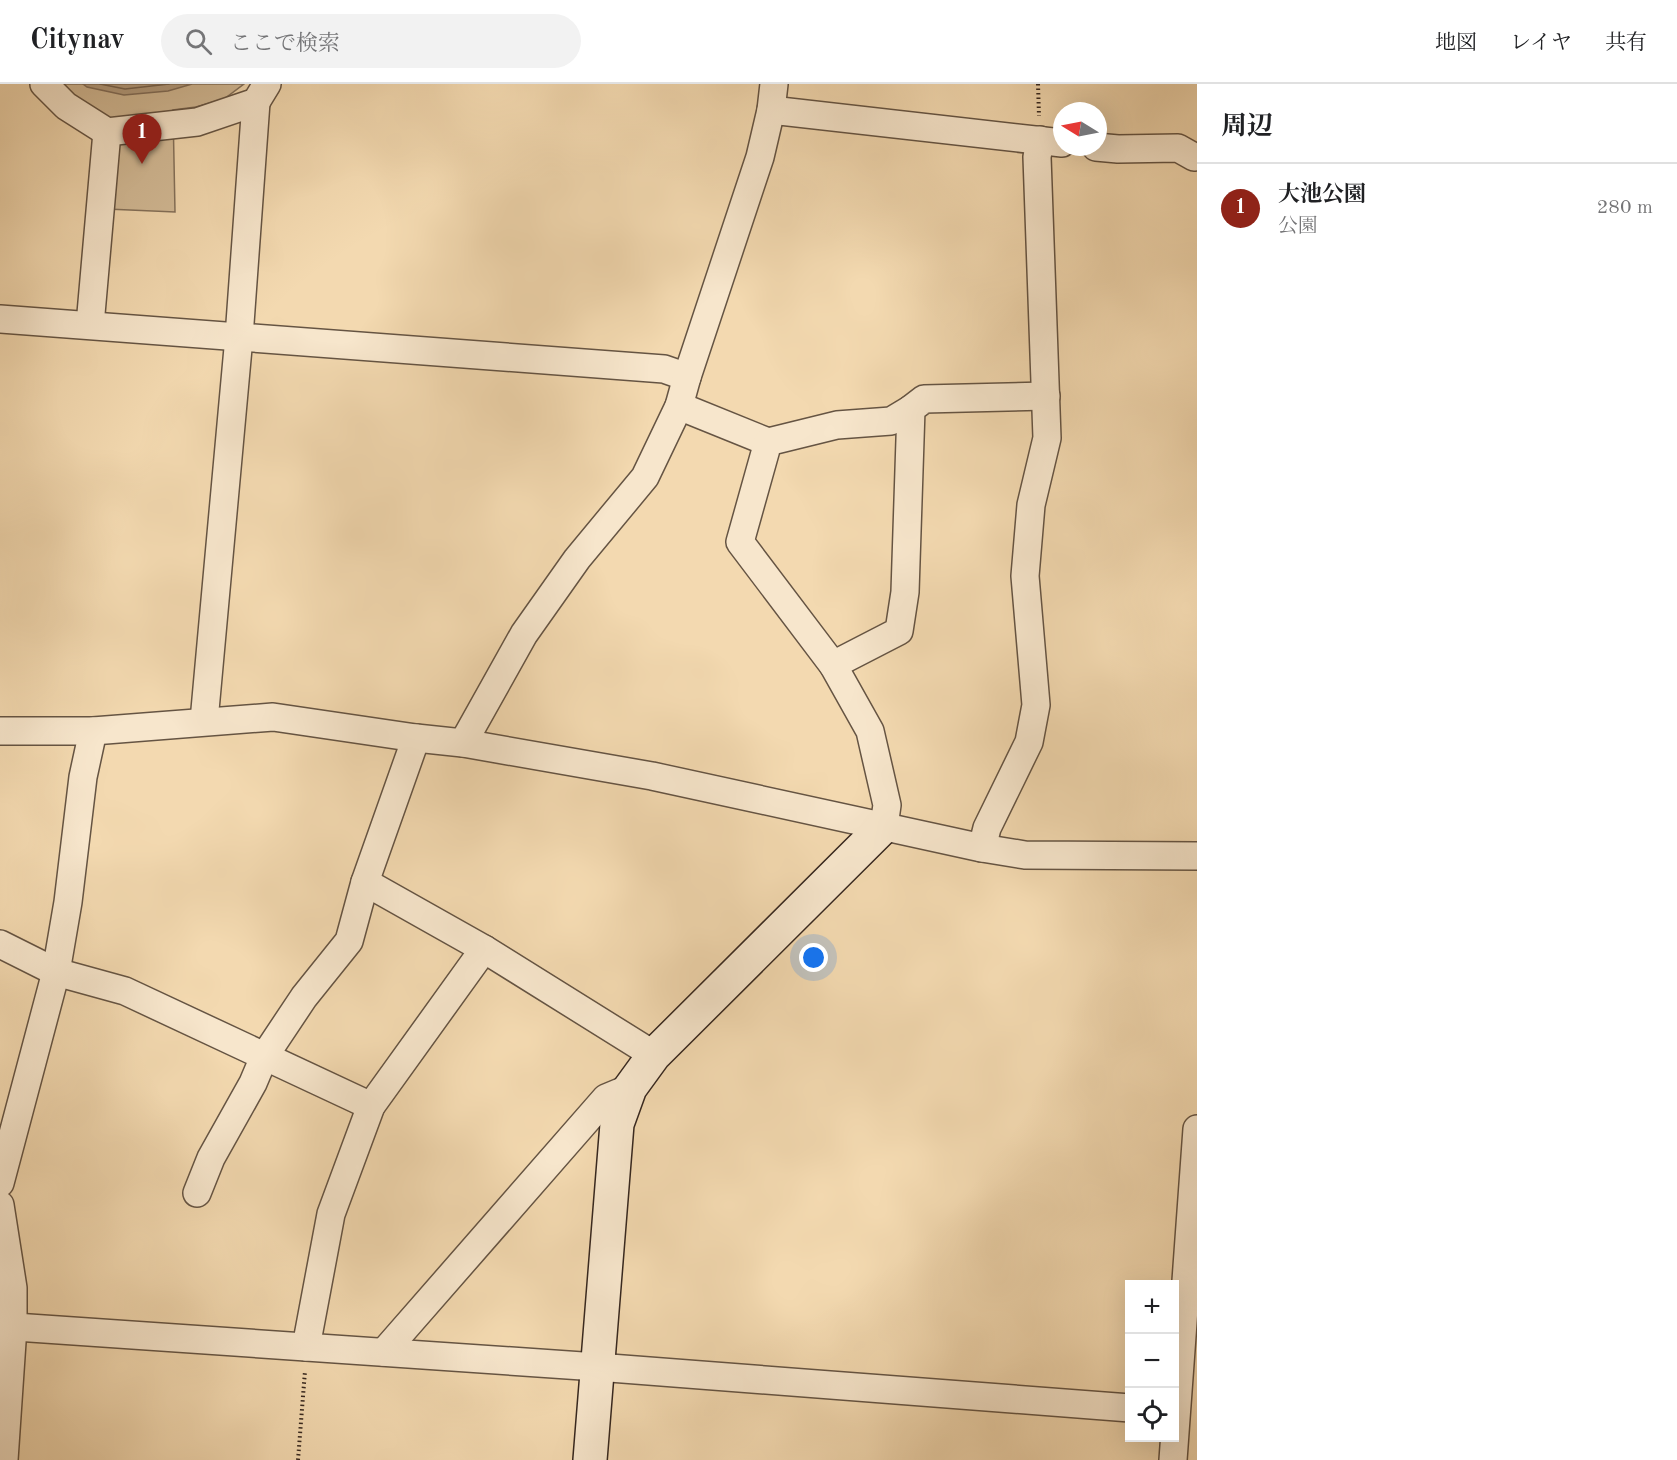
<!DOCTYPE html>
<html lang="ja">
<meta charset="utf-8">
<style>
:root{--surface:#fff;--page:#f2f2f2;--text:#202124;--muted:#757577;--line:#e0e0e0;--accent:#8f2418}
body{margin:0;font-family:"Old Standard TT","Noto Serif JP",serif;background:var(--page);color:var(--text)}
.controls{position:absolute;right:18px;bottom:18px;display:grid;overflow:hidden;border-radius:0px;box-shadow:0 6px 24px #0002}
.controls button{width:54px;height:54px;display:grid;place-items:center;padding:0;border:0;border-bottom:2px solid var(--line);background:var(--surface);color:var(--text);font:30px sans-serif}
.compass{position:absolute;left:1053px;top:18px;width:54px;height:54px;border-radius:50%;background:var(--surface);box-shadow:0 6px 24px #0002;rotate:280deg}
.you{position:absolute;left:814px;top:874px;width:21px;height:21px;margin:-15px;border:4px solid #fff;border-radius:50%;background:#1a73e8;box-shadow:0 0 0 9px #1a73e833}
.badge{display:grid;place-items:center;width:39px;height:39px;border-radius:50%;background:var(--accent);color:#fff;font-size:20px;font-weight:700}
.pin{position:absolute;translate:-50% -50px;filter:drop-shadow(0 2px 3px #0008)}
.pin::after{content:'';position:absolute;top:32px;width:21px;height:18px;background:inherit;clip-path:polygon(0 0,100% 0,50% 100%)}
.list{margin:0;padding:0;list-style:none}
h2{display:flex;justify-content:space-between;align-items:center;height:78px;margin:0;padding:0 24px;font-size:26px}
h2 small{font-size:20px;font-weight:400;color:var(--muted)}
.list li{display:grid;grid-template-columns:39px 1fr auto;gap:18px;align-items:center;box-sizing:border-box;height:90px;padding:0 24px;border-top:2px solid var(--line)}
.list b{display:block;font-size:22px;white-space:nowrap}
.list p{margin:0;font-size:20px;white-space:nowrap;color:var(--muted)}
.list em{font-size:20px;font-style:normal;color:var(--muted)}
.icon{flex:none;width:33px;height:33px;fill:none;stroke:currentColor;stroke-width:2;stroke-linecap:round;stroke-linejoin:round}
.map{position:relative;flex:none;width:1197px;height:1376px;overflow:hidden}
header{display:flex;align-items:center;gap:36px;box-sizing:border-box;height:84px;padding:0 30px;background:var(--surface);border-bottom:2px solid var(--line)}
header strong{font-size:28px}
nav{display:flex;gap:33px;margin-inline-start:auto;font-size:21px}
.search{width:420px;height:54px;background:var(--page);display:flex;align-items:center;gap:15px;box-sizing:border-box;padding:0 21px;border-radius:33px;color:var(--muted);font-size:22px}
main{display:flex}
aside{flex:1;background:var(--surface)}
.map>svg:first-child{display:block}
</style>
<header>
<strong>Citynav</strong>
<div class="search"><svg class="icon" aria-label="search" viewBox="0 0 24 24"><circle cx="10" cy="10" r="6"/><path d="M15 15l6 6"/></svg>ここで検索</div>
<nav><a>地図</a><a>レイヤ</a><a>共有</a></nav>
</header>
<main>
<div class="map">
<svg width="1197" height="1376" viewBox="0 0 1197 1376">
<rect width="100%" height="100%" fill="#f3d9b0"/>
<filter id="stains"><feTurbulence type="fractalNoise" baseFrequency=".00333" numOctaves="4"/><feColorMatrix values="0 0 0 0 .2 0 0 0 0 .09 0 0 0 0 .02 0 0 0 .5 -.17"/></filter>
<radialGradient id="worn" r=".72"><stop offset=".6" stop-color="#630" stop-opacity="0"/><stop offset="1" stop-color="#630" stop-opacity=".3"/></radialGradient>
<!-- green -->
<polygon fill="#d3bb97" stroke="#84715b" stroke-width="1.5" points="54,0 244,0 224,15 196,23 173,26 175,128 107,125 88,28"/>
<!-- water -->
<polygon fill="#b39c7f" stroke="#816d59" stroke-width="1.5" points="83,0 192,0 168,7 124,11 87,3"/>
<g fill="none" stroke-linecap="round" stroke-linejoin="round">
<!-- shore -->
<polyline stroke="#74624f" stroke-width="1.5" points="100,0 125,5 169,0"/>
<!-- street casing -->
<g stroke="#655443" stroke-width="30">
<g id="street">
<polyline points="44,0 66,22 107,48 197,38 256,18 267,0"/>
<polyline points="771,26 1062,59"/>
<polyline points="1096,63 1118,65 1178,64 1194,73"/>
<polyline points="0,235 664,285 687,293"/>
<polyline points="90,241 107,48"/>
<polyline points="679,322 768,358"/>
<polyline points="833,581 899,547 905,508 911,325 924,315 1046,312"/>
<polyline points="204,637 239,253 256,18"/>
<polyline points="0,647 93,647 273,633 416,654 463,659 652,692 982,764 1025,771 1197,772"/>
<polyline points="463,659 524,550 577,475 645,393 679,322 687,293 760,73 771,26 774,0"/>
<polyline points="884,742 887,721 870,647 833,581 740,458 768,358 837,341 891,337 911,325"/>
<polyline points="982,764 987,744 1029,658 1036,621 1025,492 1031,421 1047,354 1037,73 1040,56"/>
<polyline points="365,798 484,865 654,971"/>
<polyline points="0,860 56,888 125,907 371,1022"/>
<polyline points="0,1099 56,888 68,818 83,693 93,647"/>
<polyline points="197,1109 211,1074 253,999 264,973 304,913 349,857 365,798 416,654"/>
<polyline points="0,1121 13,1204 13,1243 4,1376"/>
<polyline points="0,1242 597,1283 1130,1324"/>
<polyline points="306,1263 331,1130 371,1022 484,865"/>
<polyline points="384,1268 606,1014 630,1004"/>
<polyline points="1173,1376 1197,1045"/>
</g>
</g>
<!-- secondary casing -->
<g stroke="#36271f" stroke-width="36">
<polyline id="secondary" points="590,1376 617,1040 630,1004 654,971 884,742"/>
</g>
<!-- path -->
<g stroke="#36271f" stroke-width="4" stroke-dasharray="1.5 3" stroke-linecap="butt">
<polyline points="1038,0 1039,32"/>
<polyline points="298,1376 305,1287"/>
</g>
<!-- street -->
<use href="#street" stroke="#f7e6cc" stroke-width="27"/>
<!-- secondary -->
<use href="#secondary" stroke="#f7e6cc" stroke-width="33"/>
</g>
<rect width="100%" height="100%" filter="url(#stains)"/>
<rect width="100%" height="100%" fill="url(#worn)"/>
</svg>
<div class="controls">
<button>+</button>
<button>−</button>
<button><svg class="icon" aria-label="locate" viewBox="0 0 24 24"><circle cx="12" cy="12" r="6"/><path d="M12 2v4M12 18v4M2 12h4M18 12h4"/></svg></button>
</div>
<svg class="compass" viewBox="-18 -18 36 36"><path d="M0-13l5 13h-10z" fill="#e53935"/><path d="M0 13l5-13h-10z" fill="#757577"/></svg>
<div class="you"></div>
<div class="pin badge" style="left:142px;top:80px">1</div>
</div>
<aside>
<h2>周辺<small></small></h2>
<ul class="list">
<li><span class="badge">1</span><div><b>大池公園</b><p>公園</p></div><em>280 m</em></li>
</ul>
</aside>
</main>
